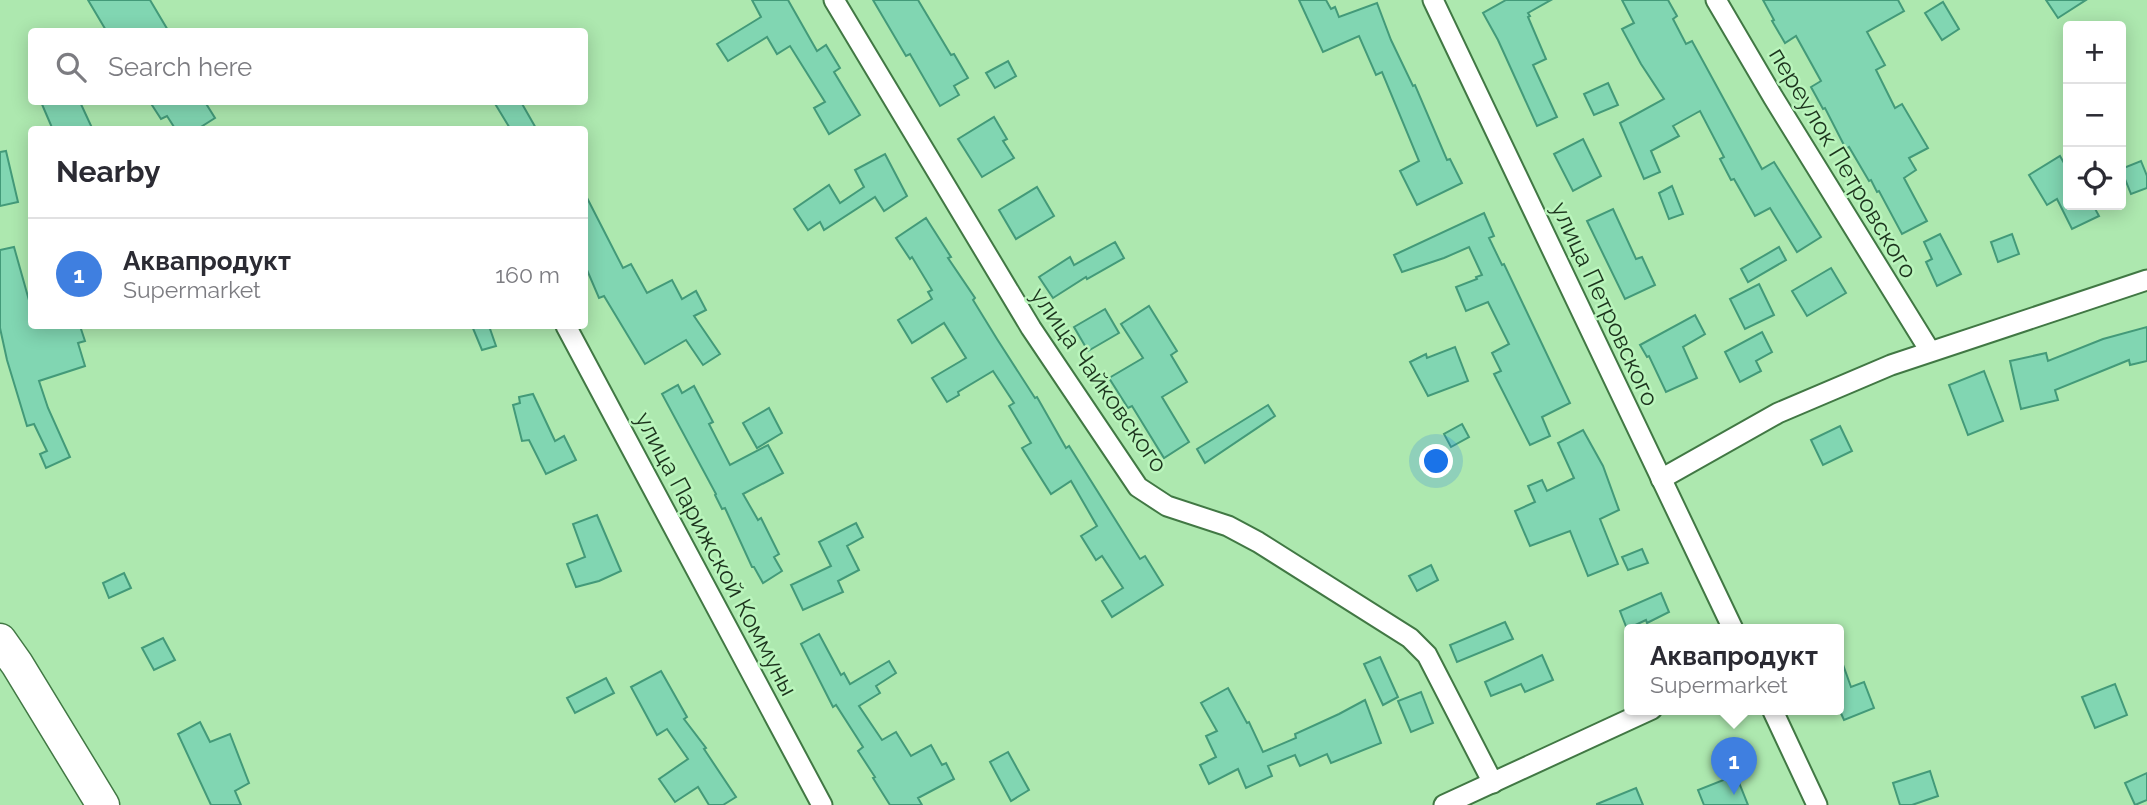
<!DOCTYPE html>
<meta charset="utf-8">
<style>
:root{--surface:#fff;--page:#f7f7f7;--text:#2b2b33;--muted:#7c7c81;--line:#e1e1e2;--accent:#b45309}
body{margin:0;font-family:Raleway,sans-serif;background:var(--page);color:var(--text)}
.controls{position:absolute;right:21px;top:21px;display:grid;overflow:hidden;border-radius:7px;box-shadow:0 4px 18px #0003}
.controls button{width:63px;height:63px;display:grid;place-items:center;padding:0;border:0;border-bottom:2px solid var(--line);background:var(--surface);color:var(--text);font:35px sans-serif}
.you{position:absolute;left:1437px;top:462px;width:24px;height:24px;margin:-18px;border:5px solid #fff;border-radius:50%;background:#1a73e8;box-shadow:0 0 0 10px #1a73e833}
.badge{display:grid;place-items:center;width:46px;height:46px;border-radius:50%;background:var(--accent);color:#fff;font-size:23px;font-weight:700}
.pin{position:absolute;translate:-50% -58px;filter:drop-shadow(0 2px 4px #0008)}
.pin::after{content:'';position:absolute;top:37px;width:24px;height:21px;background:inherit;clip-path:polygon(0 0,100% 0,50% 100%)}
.popup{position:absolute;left:1624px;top:624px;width:220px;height:91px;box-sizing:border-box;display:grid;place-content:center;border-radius:7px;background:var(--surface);filter:drop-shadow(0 2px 5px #0005);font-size:23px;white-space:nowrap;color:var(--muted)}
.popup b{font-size:26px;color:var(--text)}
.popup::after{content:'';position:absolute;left:50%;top:100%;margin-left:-14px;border:14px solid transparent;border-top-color:var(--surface)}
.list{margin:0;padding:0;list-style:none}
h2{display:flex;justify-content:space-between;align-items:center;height:91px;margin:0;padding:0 28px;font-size:30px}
h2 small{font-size:23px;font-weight:400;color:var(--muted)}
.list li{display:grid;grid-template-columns:46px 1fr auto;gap:21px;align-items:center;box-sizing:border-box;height:112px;padding:0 28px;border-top:2px solid var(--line)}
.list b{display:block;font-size:26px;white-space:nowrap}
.list p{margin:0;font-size:23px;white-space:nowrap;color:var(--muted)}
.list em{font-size:23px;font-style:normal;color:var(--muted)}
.icon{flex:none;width:38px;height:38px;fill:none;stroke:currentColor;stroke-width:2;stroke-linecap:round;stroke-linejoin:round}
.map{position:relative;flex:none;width:2147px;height:805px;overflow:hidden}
.search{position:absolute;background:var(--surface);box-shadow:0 4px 18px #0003;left:28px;top:28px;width:560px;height:77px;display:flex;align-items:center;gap:18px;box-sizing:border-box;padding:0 24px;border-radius:7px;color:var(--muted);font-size:26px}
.panel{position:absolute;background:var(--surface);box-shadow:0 4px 18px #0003;left:28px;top:126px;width:560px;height:203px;border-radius:7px}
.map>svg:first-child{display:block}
</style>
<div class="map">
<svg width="2147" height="805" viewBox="0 0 2147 805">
<rect width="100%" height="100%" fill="#ade8af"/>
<!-- building -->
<g fill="#81d6b2" stroke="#439a79" stroke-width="2">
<polygon points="88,0 150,0 169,32 107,32"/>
<polygon points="752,0 788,0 817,51 826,45 840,68 834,72 860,115 829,134 814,108 825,102 790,46 777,54 767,37 728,61 717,44 761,17"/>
<polygon points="873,0 918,0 951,55 954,54 968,78 954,86 959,95 940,106 910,54 906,56"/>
<polygon points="1299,0 1326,0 1331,9 1335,7 1339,17 1377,3 1391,40 1413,86 1415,85 1447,160 1450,159 1462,183 1417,205 1400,171 1419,161 1382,72 1376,75 1359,36 1323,52"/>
<polygon points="1506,0 1551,0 1528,13 1530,16 1528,17 1546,59 1533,65 1557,117 1537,126 1498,40 1483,13"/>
<polygon points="1622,0 1668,0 1677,16 1673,19 1686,44 1692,41 1762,169 1774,162 1821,237 1797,252 1770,208 1755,216 1734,179 1731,180 1720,159 1724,157 1700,111 1673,126 1679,136 1651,151 1660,172 1644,179 1620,123 1664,99 1641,64 1622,29 1634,23"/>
<polygon points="1763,0 1898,0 1904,11 1867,32 1885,65 1876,70 1895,108 1902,104 1928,148 1909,158 1916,170 1904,178 1927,221 1902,234 1879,191 1877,192 1871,180 1869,181 1849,147 1846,149 1825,108 1823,109 1811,87 1821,81 1796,36 1785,43 1772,21 1774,20"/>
<polygon points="2046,0 2086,0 2058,18"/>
<polygon points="1943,2 1959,29 1942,40 1925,13"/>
<polygon points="1008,61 1016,76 995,88 986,73"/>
<polygon points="1608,83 1618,105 1594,115 1584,94"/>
<polygon points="41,102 80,102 93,130 53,130"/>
<polygon points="150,102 205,102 215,118 196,130 176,130 167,116 161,119"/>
<polygon points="494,102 521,102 537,130 511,130"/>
<polygon points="994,117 1007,139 1003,141 1014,158 982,177 958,139"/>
<polygon points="1583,139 1601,176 1573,191 1554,154"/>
<polygon points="6,151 18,202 0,206 0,152"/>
<polygon points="885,154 907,196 884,211 875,197 824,230 820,222 808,230 794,209 829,185 840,203 864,187 855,170"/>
<polygon points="2060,156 2068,170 2068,205 2093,205 2099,216 2072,229 2057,199 2047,205 2029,175"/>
<polygon points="2141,161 2147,176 2147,188 2131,194 2121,169"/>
<polygon points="1672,186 1683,214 1669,219 1659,193"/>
<polygon points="1037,187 1054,216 1016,239 999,210"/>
<polygon points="584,192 623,268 631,264 647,293 672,280 682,299 696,291 706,310 694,316 720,354 703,365 686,340 645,364 604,296 599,298 584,263"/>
<polygon points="1613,209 1636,259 1642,257 1655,285 1625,299 1587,221"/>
<polygon points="1484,213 1494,236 1489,238 1502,265 1504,264 1570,403 1542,417 1550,436 1530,445 1494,374 1501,371 1492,353 1509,344 1488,302 1466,311 1456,287 1477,279 1476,277 1482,275 1469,247 1444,258 1402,272 1394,255"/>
<polygon points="926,218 951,257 948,258 975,298 973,300 997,339 1035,398 1037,397 1066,448 1069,446 1140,559 1145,556 1163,585 1112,617 1102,601 1123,588 1102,556 1096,560 1081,536 1097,526 1071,481 1051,494 1022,448 1031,443 1009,406 1014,403 993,371 958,392 959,395 947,402 932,378 966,358 944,323 912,343 898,320 932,299 928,292 932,290 912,257 910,259 896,238"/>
<polygon points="1940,234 1961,274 1937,286 1926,262 1932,259 1924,242"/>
<polygon points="2012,234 2019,254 1998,262 1991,242"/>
<polygon points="1115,242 1124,258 1087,279 1086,277 1053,298 1039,277 1070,257 1074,265"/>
<polygon points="14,247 32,311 32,326 80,326 85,341 78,343 85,366 39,381 48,408 70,457 46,468 40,454 47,451 34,424 27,426 7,360 0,328 0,250"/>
<polygon points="1779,247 1786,260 1748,282 1741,269"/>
<polygon points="1831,268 1846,293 1807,316 1792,291"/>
<polygon points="1759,284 1774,315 1745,329 1730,299"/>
<polygon points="1149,306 1177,351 1171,355 1187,382 1162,397 1189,442 1164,458 1132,406 1128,408 1109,378 1143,358 1121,324"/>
<polygon points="1105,309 1119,333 1088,351 1074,327"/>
<polygon points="1695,315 1705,334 1683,347 1697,378 1666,392 1649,356 1647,357 1640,345"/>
<polygon points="472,326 489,326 496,346 482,350"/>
<polygon points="2147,327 2147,361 2130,365 2129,360 2055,390 2058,400 2021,409 2010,361 2046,353 2048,361 2103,339"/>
<polygon points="1762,332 1772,352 1756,361 1761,371 1740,382 1725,352"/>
<polygon points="1455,347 1468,381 1428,396 1410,362 1426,354 1427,358"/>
<polygon points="1984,371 2003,421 1968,435 1949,385"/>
<polygon points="678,385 682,393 694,386 713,422 709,424 730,465 768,445 783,473 743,494 758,520 761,518 779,554 774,557 782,571 763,583 754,567 752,567 725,508 722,509 715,495 716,494 662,394"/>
<polygon points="533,394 555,441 564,436 576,460 546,474 529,440 522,441 513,405 520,403 519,397"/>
<polygon points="1268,405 1275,416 1205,463 1197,449"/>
<polygon points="769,408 782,433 757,448 743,423"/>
<polygon points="1462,424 1469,437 1451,447 1444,434"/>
<polygon points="1840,426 1852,451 1823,465 1811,440"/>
<polygon points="1583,430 1603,466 1619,510 1600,519 1618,564 1588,576 1570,531 1530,546 1515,511 1535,502 1528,486 1542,480 1547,491 1574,478 1558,443"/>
<polygon points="597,515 621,571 599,581 576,587 567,564 585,557 573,524"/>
<polygon points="856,523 863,537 847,546 859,570 838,581 843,592 803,610 791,585 831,566 819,542"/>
<polygon points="1642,549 1648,563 1628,570 1622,557"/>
<polygon points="1431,565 1438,580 1417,591 1409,576"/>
<polygon points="124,573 131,588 109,598 103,583"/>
<polygon points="1661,593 1669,612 1647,623 1646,620 1627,629 1620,611"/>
<polygon points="1505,622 1513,639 1457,662 1450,645"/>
<polygon points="819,634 841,675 844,673 850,684 889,661 896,673 876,686 880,693 859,706 882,740 896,732 911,756 931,745 942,765 946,763 954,779 918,798 922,805 890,805 873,778 875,777 858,751 863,747 836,705 833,707 801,644"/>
<polygon points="163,638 175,660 154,670 142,648"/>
<polygon points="1542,655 1553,680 1525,692 1521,684 1491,696 1485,682"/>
<polygon points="1380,657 1398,697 1383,705 1364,664"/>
<polygon points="1841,659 1851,687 1864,682 1874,708 1844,720 1839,709 1839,660"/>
<polygon points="661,671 687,717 684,719 706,748 704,749 736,797 723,805 709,805 698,787 675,802 659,779 688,759 667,729 657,735 631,687"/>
<polygon points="606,678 614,693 575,713 567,698"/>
<polygon points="2115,684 2127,715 2095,728 2082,697"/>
<polygon points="1228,688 1247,723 1249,722 1263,752 1296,738 1295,734 1339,714 1365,700 1381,743 1331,763 1327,754 1300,766 1295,755 1268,766 1272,776 1246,788 1238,769 1209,784 1200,765 1216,757 1206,736 1217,731 1201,703"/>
<polygon points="1421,692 1433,723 1411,732 1398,701"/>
<polygon points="200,722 210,742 230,734 249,783 235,791 241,805 211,805 178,734"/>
<polygon points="1008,752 1029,790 1011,801 990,762"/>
<polygon points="1930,771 1938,796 1912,805 1900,805 1893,783"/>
<polygon points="2147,773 2147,800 2135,805 2125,783"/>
<polygon points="1736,775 1748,805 1704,805 1698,790"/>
<polygon points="1636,788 1643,805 1597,805 1597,804"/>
</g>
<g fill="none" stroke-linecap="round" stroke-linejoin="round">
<!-- minor casing -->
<g stroke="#417844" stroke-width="23">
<g id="minor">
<polyline points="834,0 1031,328 1138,487 1167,506 1228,526 1258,542 1410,638 1427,655 1493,783"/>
<polyline points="1433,0 1733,629"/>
<polyline points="1716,0 1773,97 1930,351"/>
<polyline points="566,326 822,805"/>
<polyline points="1661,479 1778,413 1891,365 2147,280"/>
<polyline points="1772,709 1817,805"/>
<polyline points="1444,805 1652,709"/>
</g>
</g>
<!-- primary casing -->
<g stroke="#417844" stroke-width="35">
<polyline id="primary" points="0,640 17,664 103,805"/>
</g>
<!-- minor -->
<use href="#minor" stroke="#fff" stroke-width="19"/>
<!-- primary -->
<use href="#primary" stroke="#fff" stroke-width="32"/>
</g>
<g text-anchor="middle" stroke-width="5" stroke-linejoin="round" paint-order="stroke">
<!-- street labels -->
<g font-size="24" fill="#1c341d" stroke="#baf5bc">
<text transform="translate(1843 163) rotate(59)" y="8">переулок Петровского</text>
<text transform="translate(1605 304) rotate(65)" y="8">улица Петровского</text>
<text transform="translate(1099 380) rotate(55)" y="8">улица Чайковского</text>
<text transform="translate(716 554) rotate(62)" y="8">улица Парижской Коммуны</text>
</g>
</g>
</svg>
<div class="controls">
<button>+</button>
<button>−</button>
<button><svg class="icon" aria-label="locate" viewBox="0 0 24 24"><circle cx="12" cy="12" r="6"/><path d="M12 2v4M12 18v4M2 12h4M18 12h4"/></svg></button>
</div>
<div class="you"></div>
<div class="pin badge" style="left:1734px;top:795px;background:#3f7fe0">1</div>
<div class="popup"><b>Аквапродукт</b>Supermarket</div>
<div class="search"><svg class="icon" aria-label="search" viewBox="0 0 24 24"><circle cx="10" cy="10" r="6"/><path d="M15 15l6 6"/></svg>Search here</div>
<section class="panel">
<h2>Nearby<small></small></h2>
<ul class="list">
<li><span class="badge" style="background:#3f7fe0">1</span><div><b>Аквапродукт</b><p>Supermarket</p></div><em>160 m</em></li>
</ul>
</section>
</div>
